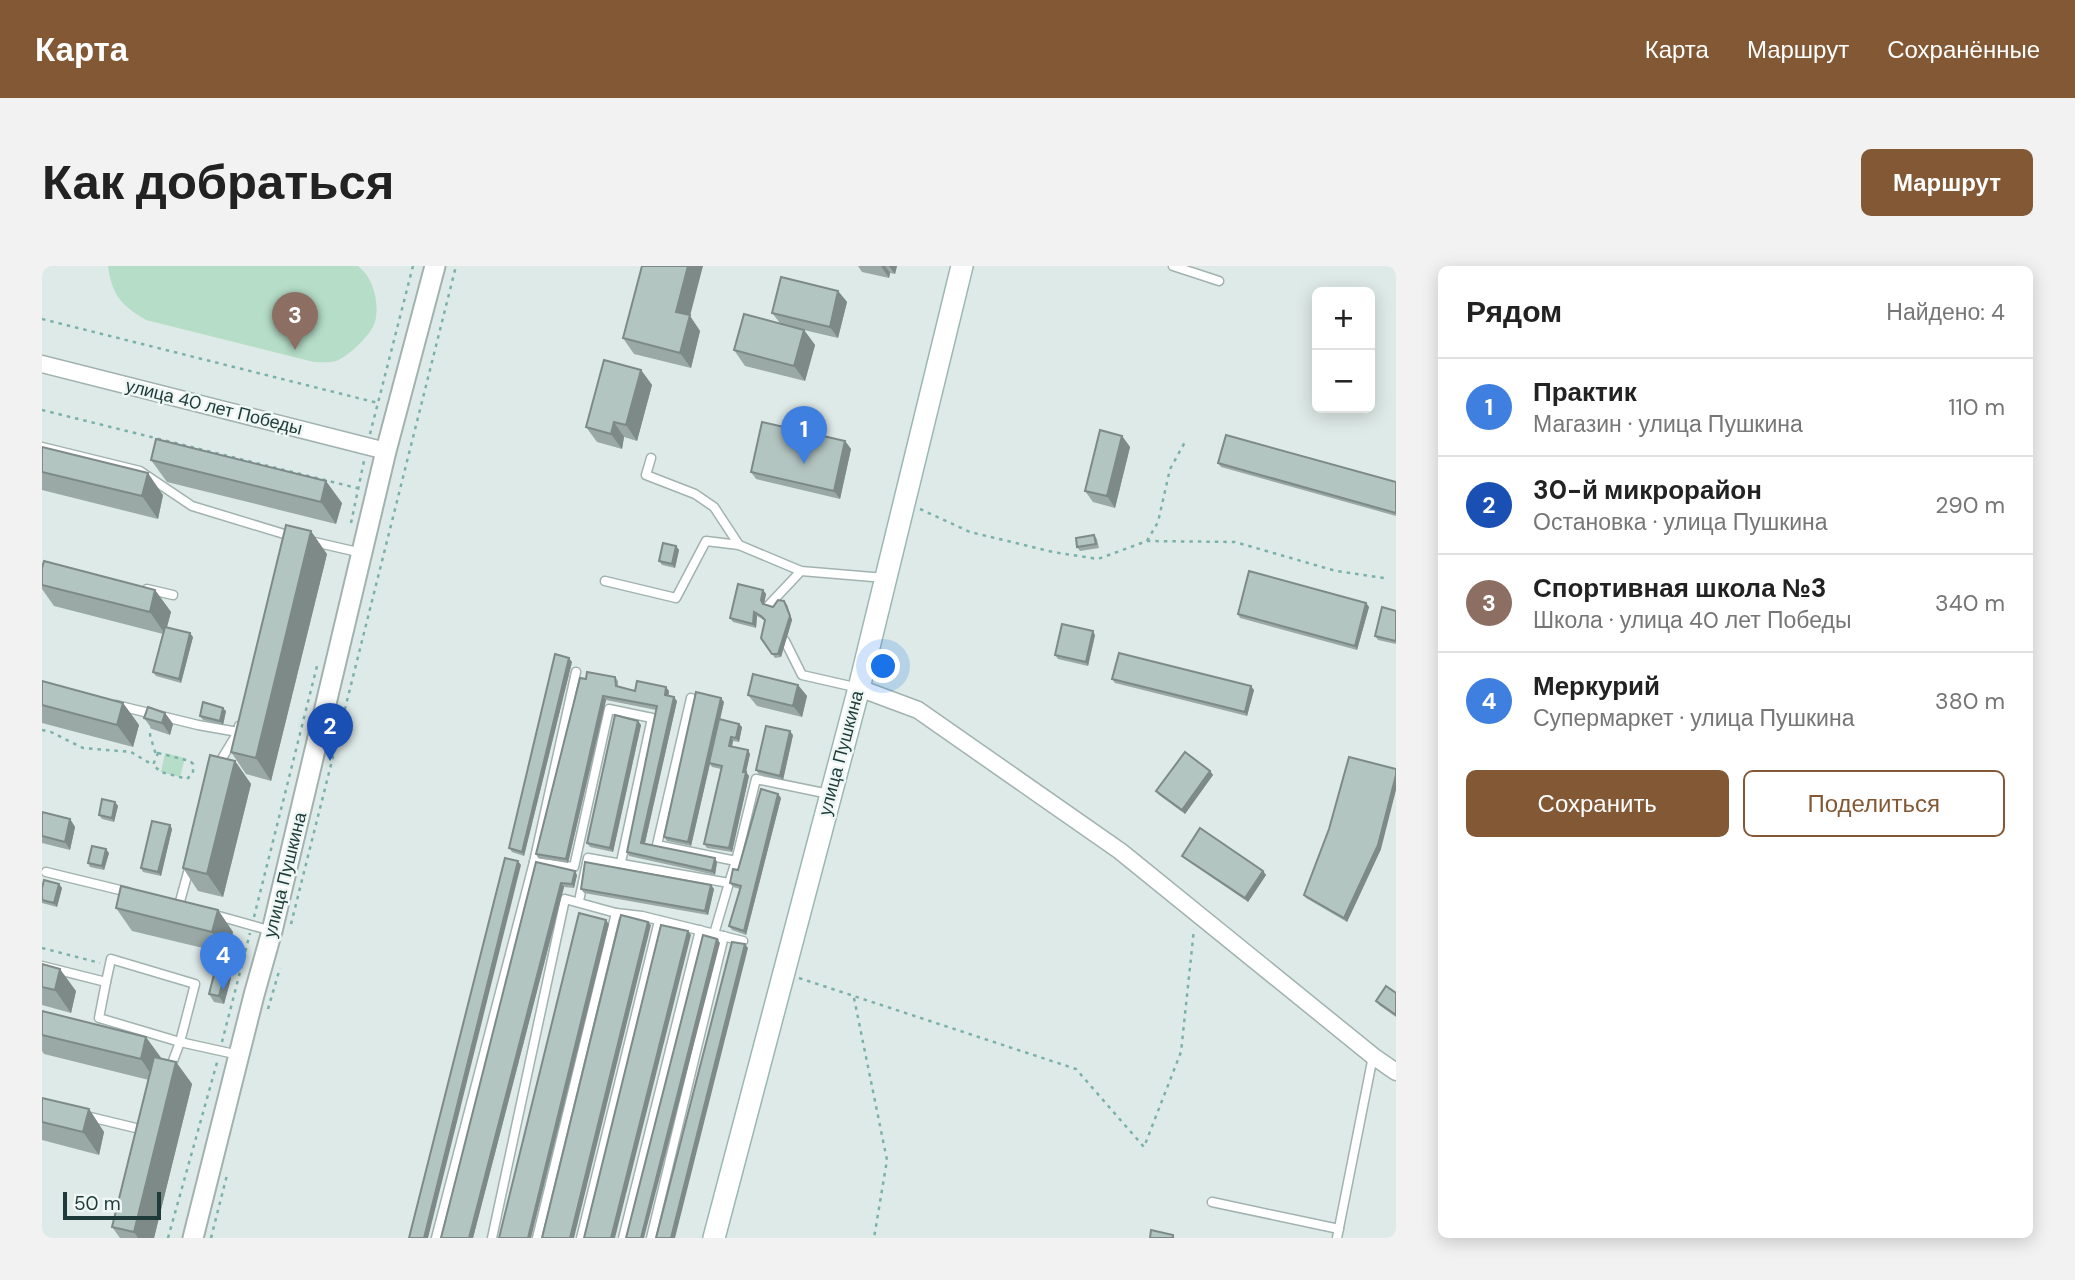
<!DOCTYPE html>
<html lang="ru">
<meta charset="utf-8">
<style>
:root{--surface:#fff;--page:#f2f2f2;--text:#222;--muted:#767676;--line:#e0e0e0;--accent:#835835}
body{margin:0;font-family:"DM Sans",sans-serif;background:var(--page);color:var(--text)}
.controls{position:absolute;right:21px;top:21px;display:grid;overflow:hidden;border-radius:10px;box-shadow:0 4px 18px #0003}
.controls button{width:63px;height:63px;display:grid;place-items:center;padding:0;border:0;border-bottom:2px solid var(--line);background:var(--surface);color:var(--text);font:35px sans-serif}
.scale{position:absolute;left:21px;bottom:18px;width:98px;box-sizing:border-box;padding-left:7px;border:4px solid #1e3a39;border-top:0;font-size:19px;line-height:24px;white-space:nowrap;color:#1e3a39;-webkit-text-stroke:5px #eef7f4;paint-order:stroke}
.you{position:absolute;left:842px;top:401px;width:24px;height:24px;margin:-18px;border:5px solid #fff;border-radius:50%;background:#1a73e8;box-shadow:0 0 0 10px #1a73e833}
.badge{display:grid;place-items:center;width:46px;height:46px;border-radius:50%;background:var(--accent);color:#fff;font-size:23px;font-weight:700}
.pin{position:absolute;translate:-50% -58px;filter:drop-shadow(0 2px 4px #0008)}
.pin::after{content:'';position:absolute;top:37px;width:24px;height:21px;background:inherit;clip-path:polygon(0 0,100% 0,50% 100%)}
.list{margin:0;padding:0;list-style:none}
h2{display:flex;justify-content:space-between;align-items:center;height:91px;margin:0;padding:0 28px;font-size:30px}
h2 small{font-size:23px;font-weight:400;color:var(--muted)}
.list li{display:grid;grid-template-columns:46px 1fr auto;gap:21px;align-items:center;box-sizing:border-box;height:98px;padding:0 28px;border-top:2px solid var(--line)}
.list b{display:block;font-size:26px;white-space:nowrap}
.list p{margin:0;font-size:23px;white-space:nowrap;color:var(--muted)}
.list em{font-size:23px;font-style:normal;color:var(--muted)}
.actions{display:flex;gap:14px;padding:21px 28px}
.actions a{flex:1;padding:16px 0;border:2px solid var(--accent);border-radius:10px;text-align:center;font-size:24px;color:var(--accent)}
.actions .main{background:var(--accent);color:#fff}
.map{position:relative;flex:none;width:1354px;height:972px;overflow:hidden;border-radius:10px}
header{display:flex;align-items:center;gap:42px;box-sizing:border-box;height:98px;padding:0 35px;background:var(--accent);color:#fff}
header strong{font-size:33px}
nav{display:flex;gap:38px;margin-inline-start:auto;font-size:24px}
.intro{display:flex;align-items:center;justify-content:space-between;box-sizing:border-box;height:168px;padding:0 42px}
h1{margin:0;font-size:49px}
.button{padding:18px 32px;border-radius:10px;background:var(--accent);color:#fff;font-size:24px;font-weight:700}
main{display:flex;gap:42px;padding:0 42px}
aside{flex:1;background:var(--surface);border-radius:10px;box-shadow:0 4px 18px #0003}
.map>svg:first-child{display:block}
</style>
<header>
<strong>Карта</strong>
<nav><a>Карта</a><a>Маршрут</a><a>Сохранённые</a></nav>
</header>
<div class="intro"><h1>Как добраться</h1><a class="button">Маршрут</a></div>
<main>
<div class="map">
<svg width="1354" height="972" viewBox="0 0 1354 972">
<rect width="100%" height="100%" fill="#deeae7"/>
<!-- green -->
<g fill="#b5ddc8">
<path d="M 66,0 L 316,0 C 331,11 338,37 333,56 C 329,69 307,90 294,95 C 288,97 279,96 272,96 L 104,54 C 79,39 70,29 66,0 Z"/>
<polygon points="123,487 143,492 138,511 119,506"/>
</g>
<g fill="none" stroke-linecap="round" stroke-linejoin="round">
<!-- service casing -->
<g stroke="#a1b2af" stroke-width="11">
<g id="service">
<polyline points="1131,0 1177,15"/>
<polyline points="0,181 98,205 150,240 252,271"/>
<polyline points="609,192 604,209 653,228 672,241 697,279"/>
<polyline points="268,275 320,287"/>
<polyline points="563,315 634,332 664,275 697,279 759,305 843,312"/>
<polyline points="105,323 131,329"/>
<polyline points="724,342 759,305"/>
<polyline points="743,375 760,409 817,422"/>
<polyline points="649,432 615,579 694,595 714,513 787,528"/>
<polyline points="74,439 156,459 196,466 197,460"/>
<polyline points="176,499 196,466"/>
<polyline points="492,596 532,601 567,443 610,452 579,596"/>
<polyline points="4,606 86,626"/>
<polyline points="687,617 694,595"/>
<polyline points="537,635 546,592 687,617 672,668"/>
<polyline points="137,639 148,599"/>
<polyline points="173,649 230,665"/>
<polyline points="0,700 64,716 57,752 138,776 197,789"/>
<polyline points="64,716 69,693 153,718 138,776 128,803"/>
<polyline points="44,850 102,864"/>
<polyline points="1170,936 1297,963"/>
<polyline points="394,972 492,596 534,406"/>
<polyline points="450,972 523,633 574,647 600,650 701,675"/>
<polyline points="495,972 574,647"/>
<polyline points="539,972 617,655"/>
<polyline points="581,972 658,664"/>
<polyline points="609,972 682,670"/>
<polyline points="1295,972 1331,790"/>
</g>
</g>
<!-- minor casing -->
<g stroke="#a1b2af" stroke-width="19">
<g id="minor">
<polyline points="0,98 344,185"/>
<polyline points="817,422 876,444 1078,585 1331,790 1354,806"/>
</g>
</g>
<!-- tertiary casing -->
<g stroke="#a1b2af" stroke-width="23">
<polyline id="tertiary" points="151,972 212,729 230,665 344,185 393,0"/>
</g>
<!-- secondary casing -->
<g stroke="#9cb6b2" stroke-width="24">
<polyline id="secondary" points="672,972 817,422 920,0"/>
</g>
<!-- path -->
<g stroke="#7cb0aa" stroke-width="2.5" stroke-dasharray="3.5 5" stroke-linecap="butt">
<polyline points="0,53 336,137"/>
<polyline points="0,144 315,222"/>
<polyline points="328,168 371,0"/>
<polyline points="878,243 928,266 1011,286 1056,293 1105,275 1193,276 1294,305 1342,312"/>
<polyline points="309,257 322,195"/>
<polyline points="1105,275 1116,256 1128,203 1143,176"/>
<polyline points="110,459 108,469 114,489"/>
<polyline points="0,464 9,466 41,482 89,486 111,499"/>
<polygon points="116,487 148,495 151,498 151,507 145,513 119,506 111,499"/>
<polyline points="212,651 276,396"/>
<polyline points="249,658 414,0"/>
<polyline points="0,682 58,697"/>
<polyline points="757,712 1034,803 1102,881 1139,786 1152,663"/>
<polyline points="812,732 845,894 832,972"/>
<polyline points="226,743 238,702"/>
<polyline points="180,776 208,667"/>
<polyline points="126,972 176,793"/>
<polyline points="169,972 185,909"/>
</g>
<!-- service -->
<use href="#service" stroke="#fff" stroke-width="8"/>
<!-- minor -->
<use href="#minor" stroke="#fff" stroke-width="16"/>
<!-- tertiary -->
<use href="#tertiary" stroke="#fff" stroke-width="19"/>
<!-- secondary -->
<use href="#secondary" stroke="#fff" stroke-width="21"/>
</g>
<!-- wall -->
<g fill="#9aa9a6">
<polygon points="816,0 855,0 853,8 848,7 847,12 820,6"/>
<polygon points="796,25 805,36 796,72 762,64 773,79 763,115 703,100 692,84 738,57 730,47"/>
<polygon points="648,50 658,65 649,102 592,88 581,72"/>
<polygon points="599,104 610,119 595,175 582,171 580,183 555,176 544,161"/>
<polygon points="1080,170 1088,181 1073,242 1051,236 1043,225"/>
<polygon points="803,175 809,183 798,233 714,213 709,206"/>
<polygon points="0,181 121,229 116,253 0,224"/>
<polygon points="109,194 300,237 294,258 125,216"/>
<polygon points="1176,197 1354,216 1354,250 1179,201"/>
<polygon points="1052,269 1055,273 1057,282 1038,285 1035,281"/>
<polygon points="634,280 637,284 633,302 620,299 617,295"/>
<polygon points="285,288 229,515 204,508 189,486"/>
<polygon points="0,302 113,324 129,346 125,361 151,371 139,417 114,410 111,406 121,368 12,340 0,323"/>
<polygon points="721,324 724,328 722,338 731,341 745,339 750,354 739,391 733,392 719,372 723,355 722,354 715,350 714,362 691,356 688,352"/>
<polygon points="1324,337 1327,341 1315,384 1198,352 1196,348"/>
<polygon points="1354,345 1354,378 1336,374 1333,370"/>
<polygon points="1053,369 1046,400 1016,393 1013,389"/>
<polygon points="530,396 482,590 470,586 467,582"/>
<polygon points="573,411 576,415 576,420 593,425 627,425 626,430 635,435 603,577 675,596 673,609 587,590 585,586 614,444 564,434 526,597 496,592 494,588 544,413"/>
<polygon points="1070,413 1212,424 1205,450 1073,417"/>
<polygon points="0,415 81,437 97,459 91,481 0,457"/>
<polygon points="756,419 765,430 760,451 715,440 706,429"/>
<polygon points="682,436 678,453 697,458 700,461 697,476 691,475 690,481 708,488 704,506 707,510 690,586 665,582 662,578 679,503 670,501 668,498 649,580 625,575 622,571"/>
<polygon points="184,445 181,459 161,454 158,450"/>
<polygon points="123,447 131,458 128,469 110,463 102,452"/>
<polygon points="596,455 599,459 571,586 548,581 545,577"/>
<polygon points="751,469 741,514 717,508 714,504"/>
<polygon points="193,495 209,518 181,631 156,625 141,602"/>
<polygon points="1168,505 1171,509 1143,548 1117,529 1114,525"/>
<polygon points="736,528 739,532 704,669 690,664 687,660 698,623 691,621 688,617"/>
<polygon points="73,536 76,540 72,556 60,553 57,549"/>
<polygon points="0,546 28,553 33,561 28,584 0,577"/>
<polygon points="128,559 130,563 119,610 101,606 99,602"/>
<polygon points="1339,583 1305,656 1264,632 1262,629"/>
<polygon points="67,587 62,604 48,601 46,597"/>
<polygon points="1140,590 1221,605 1224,609 1206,636 1143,593"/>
<polygon points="494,596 535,609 532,622 522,621 431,972 399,972"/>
<polygon points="17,618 20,622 15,641 0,637 0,622"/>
<polygon points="669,619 672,623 666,649 542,627 539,623"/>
<polygon points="74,642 176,644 191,666 186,688 90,665"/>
<polygon points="0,698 34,725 29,747 0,739"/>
<polygon points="184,704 189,712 182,738 172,736 167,728"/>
<polygon points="1354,727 1354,751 1337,739 1334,735"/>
<polygon points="0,745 119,792 134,796 150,818 112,972 78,972 70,961 107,814 2,788 0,785"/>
<polygon points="0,832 47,843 62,866 57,889 0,874"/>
</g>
<!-- shaded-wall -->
<g fill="#7d8a87">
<polygon points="646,0 661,0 648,50 658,65 649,102 638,87 634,46"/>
<polygon points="839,0 843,0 848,7 847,12"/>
<polygon points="847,0 855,0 853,8"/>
<polygon points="796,25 805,36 796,72 788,61"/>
<polygon points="762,64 773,79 763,115 752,100"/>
<polygon points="599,104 610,119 595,175 584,159"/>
<polygon points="572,156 582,171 580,183 569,168"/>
<polygon points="1080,170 1088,181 1073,242 1065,230"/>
<polygon points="803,175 809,183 798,233 792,225"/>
<polygon points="106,207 121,229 116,253 100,230"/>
<polygon points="284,215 300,237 294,258 279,236"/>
<polygon points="269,265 285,288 229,515 214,492"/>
<polygon points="634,280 637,284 633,302 630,298"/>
<polygon points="113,324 129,346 123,368 108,346"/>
<polygon points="721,324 724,328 722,338 719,334"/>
<polygon points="742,335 745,339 750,354 739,391 736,388"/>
<polygon points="1324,337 1327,341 1315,384 1313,380"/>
<polygon points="712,346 715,350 714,362 711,358"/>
<polygon points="1051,365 1053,369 1046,400 1044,396"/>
<polygon points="148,367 151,371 139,417 137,413"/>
<polygon points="527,392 530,396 482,590 480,586"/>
<polygon points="756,419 765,430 760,451 751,440"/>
<polygon points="1209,420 1212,424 1205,450 1203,446"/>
<polygon points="624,421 627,425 626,433 623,429"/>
<polygon points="561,430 564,434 526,597 524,593"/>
<polygon points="632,431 635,435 602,581 599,577"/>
<polygon points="679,432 682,436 649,580 646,576"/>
<polygon points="81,437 97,459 91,481 75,459"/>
<polygon points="181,442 184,445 181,459 178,455"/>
<polygon points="123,447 131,458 128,469 120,457"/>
<polygon points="596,455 599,459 571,586 568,582"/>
<polygon points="697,458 700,461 697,476 694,472"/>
<polygon points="748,465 751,469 741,514 738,510"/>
<polygon points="689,471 691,475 689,484 687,480"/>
<polygon points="706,484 708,488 704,506 707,510 690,586 687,582"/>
<polygon points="193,495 209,518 181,631 165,608"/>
<polygon points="1168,505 1171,509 1143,548 1140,544"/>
<polygon points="1354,509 1354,524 1339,583 1305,656 1302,652"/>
<polygon points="736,528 739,532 704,669 702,665"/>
<polygon points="73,536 76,540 72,556 70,552"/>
<polygon points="28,553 33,561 28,584 23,576"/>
<polygon points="128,559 130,563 119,610 116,606"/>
<polygon points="64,583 67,587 62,604 60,600"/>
<polygon points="673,592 675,596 673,609 670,605"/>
<polygon points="476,595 479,599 386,972 382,972"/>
<polygon points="533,605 535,609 532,622 530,618"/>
<polygon points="1221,605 1224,609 1206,636 1203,632"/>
<polygon points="519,617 522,621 431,972 427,972"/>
<polygon points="17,618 20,622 15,641 12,637"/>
<polygon points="669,619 672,623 666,649 663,645"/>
<polygon points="176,644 191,666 186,688 170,666"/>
<polygon points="564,654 567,658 489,972 486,972"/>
<polygon points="606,656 609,659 532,972 528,972"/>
<polygon points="646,665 649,669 573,972 569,972"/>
<polygon points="675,673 678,677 602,972 599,972"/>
<polygon points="703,678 706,682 633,972 629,972"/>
<polygon points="18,703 34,725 29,747 13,724"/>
<polygon points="184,704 189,712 182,738 177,730"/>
<polygon points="104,771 120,793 114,816 99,793"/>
<polygon points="134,796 150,818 112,972 96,972 92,966"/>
<polygon points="47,843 62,866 57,889 41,866"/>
</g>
<!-- building -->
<g fill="#b3c5c1" stroke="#7d8a87" stroke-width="2">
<polygon points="600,0 646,0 634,46 648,49 638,87 581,72"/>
<polygon points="739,11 796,25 788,61 730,47"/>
<polygon points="702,48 762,64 752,100 692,84"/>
<polygon points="562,94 599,104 584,159 572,156 569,168 544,161"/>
<polygon points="720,156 803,175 792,225 709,206"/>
<polygon points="1058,164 1080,170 1065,230 1043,225"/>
<polygon points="1184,169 1354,216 1354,247 1176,197"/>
<polygon points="114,173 284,215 279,236 109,194"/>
<polygon points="0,181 106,207 100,230 0,206"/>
<polygon points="244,259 269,265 214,492 189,486"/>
<polygon points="1052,269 1054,278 1035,281 1034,272"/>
<polygon points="621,277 634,280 630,298 617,295"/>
<polygon points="2,295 113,324 108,346 0,319 0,302"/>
<polygon points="1207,305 1324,337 1313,380 1196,348"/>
<polygon points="696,318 721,324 719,334 721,338 731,341 736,334 742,335 748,350 736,388 730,388 719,372 723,354 719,350 712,346 711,358 688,352"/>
<polygon points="1340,341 1354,345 1354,375 1333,370"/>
<polygon points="1020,358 1051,365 1044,396 1013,389"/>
<polygon points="123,361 148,367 137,413 111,406"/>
<polygon points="1077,387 1209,420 1203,446 1070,413"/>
<polygon points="513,388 527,392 480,586 467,582"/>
<polygon points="545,406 573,411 574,420 593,425 595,415 624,421 623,429 632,431 599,577 673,592 670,605 585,586 615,440 561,430 524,593 494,588 538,412 544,413"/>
<polygon points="711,408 756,419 751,440 706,429"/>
<polygon points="0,415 81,437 75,459 0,439"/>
<polygon points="654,426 679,432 646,576 622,571"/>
<polygon points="161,436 181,442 178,455 158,450"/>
<polygon points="106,441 123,447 120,457 102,452"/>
<polygon points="573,449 596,455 568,582 545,577"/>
<polygon points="677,453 697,458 694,472 689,471 687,480 706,484 701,506 704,506 687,582 662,578 680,500 667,497"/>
<polygon points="724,460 748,465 738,510 714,504"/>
<polygon points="1143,486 1168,505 1140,544 1114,525"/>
<polygon points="168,489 193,495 165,608 141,602"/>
<polygon points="1307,491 1354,503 1354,509 1336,579 1302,652 1262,629 1287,563"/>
<polygon points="719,523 736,528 702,665 687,660 699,620 688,617 691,603 696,604"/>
<polygon points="60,533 73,536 70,552 57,549"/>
<polygon points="0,546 28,553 23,576 0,570"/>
<polygon points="110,555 128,559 116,606 99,602"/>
<polygon points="1158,562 1221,605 1203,632 1140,590"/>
<polygon points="50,580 64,583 60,600 46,597"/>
<polygon points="463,592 476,595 382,972 367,972"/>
<polygon points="494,596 533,605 530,618 519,617 427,972 399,972"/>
<polygon points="543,596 669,619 663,645 539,623"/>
<polygon points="2,614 17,618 12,637 0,634 0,622"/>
<polygon points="79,620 176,644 170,666 74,642"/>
<polygon points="537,647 564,654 486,972 457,972"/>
<polygon points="579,649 606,656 528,972 500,972"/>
<polygon points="619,659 646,665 569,972 542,972"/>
<polygon points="661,669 675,673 599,972 584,972"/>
<polygon points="690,676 703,678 629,972 614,972"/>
<polygon points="0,698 18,703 13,724 0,721"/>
<polygon points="174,701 184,704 177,730 167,728"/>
<polygon points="1344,720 1354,727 1354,749 1334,735"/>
<polygon points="0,745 104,771 99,793 0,769"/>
<polygon points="112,791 134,796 92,966 70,961"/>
<polygon points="0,832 47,843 41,866 0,856"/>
<polygon points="1109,964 1131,969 1131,972 1108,972"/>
</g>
<g text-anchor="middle" stroke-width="5" stroke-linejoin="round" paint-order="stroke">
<!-- street labels -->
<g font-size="18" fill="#1e3a39" stroke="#eef7f4">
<text transform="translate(172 141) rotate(14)" y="6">улица 40 лет Победы</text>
<text transform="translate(799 487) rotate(-75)" y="6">улица Пушкина</text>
<text transform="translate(243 609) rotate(-76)" y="6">улица Пушкина</text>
</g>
</g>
</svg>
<div class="controls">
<button>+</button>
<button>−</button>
</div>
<div class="scale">50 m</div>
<div class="you"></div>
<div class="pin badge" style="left:762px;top:198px;background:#3f7fe0">1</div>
<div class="pin badge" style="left:288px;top:495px;background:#1a4fb4">2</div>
<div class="pin badge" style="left:253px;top:84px;background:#8d6e63">3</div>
<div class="pin badge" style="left:181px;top:724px;background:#3f7fe0">4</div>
</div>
<aside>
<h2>Рядом<small>Найдено: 4</small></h2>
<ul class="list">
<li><span class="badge" style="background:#3f7fe0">1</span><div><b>Практик</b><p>Магазин · улица Пушкина</p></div><em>110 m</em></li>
<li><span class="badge" style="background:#1a4fb4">2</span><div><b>30-й микрорайон</b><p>Остановка · улица Пушкина</p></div><em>290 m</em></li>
<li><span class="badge" style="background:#8d6e63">3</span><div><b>Спортивная школа №3</b><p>Школа · улица 40 лет Победы</p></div><em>340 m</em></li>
<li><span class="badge" style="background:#3f7fe0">4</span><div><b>Меркурий</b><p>Супермаркет · улица Пушкина</p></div><em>380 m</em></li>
</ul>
<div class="actions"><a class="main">Сохранить</a><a>Поделиться</a></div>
</aside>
</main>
